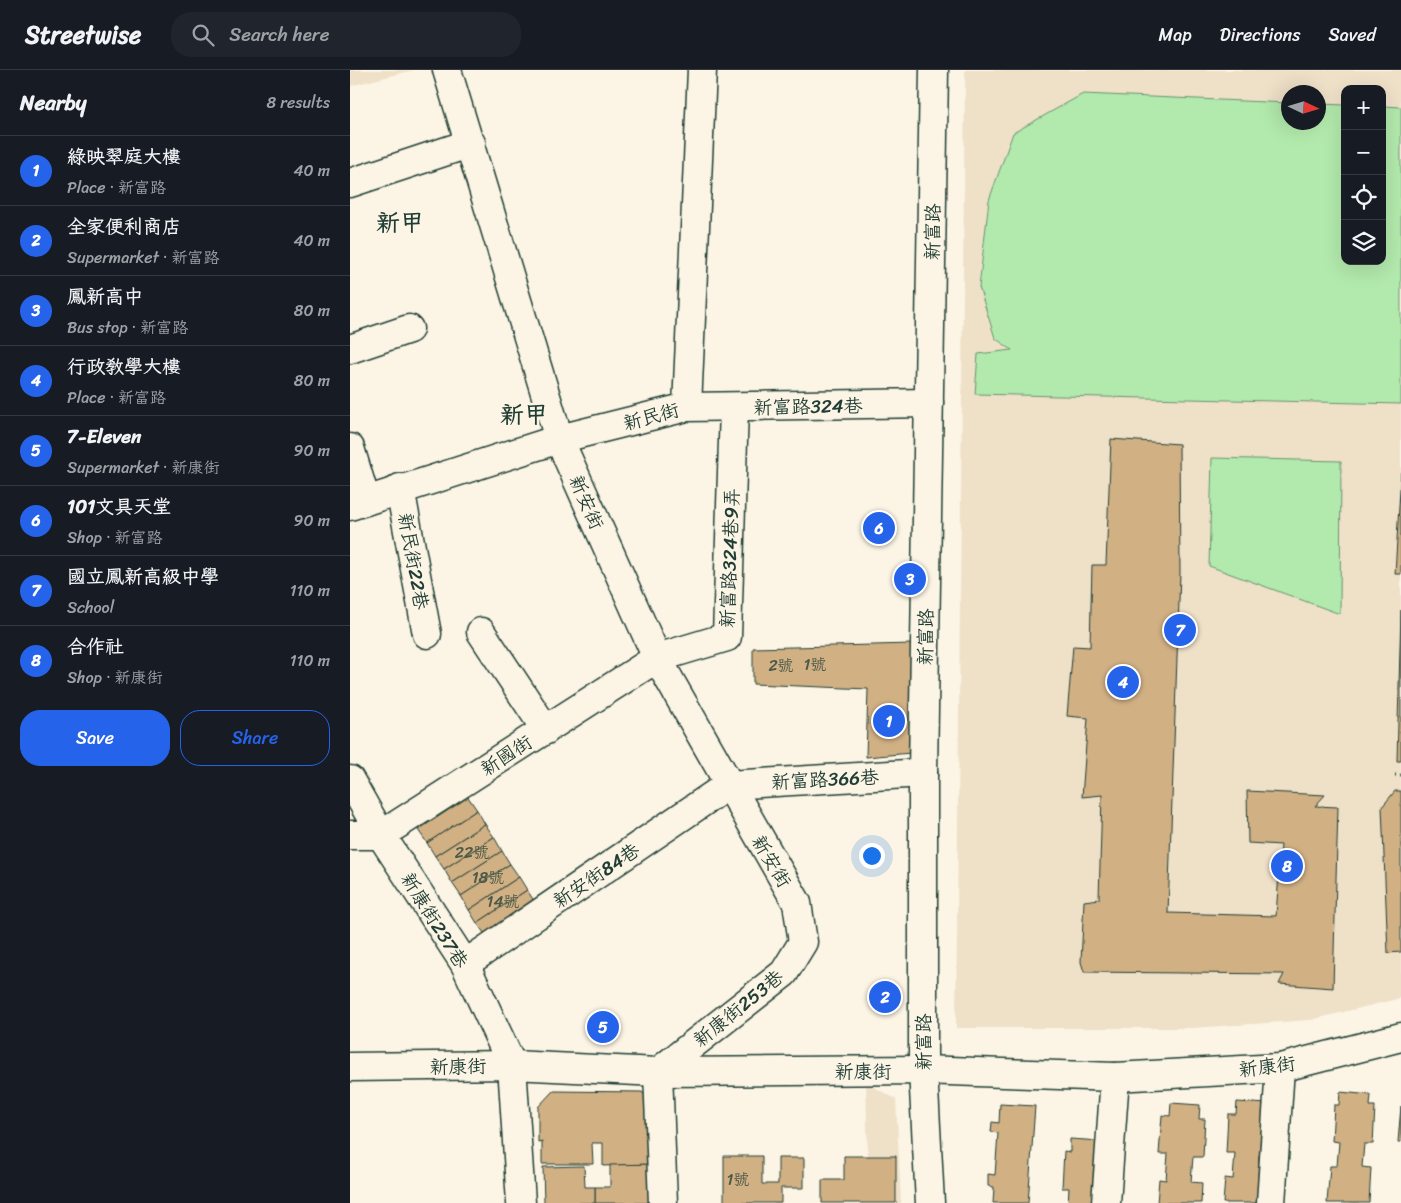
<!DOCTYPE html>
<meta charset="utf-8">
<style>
:root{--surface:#171b24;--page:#20242c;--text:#f1f3f6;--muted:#9ea1a6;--line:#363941;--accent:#2563eb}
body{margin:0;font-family:Sriracha,"LXGW WenKai TC",sans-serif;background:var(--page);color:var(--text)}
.controls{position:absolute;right:15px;top:15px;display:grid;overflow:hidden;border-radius:10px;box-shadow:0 5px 20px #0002}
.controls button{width:45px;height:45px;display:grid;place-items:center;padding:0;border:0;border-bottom:1px solid var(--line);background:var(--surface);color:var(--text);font:25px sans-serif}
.compass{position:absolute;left:931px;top:15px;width:45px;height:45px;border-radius:50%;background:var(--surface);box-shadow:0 5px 20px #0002;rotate:94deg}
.you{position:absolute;left:521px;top:785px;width:18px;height:18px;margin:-12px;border:4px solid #fff;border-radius:50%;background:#1a73e8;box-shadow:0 0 0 8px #1a73e833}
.badge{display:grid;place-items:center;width:32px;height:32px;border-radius:50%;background:var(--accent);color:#fff;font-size:16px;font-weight:700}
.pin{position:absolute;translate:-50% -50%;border:2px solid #fff;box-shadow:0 1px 5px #0006}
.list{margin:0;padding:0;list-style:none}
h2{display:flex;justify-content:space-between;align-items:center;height:65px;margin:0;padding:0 20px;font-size:21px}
h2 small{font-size:16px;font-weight:400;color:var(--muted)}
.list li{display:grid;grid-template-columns:32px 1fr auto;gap:15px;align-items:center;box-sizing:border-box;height:70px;padding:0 20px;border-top:1px solid var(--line)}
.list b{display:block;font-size:19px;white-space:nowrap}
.list p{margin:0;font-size:16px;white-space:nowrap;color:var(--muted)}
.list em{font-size:16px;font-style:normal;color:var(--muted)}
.actions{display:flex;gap:10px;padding:15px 20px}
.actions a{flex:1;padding:11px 0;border:1px solid var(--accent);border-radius:20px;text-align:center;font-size:18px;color:var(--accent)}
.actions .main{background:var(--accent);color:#fff}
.icon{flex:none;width:28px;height:28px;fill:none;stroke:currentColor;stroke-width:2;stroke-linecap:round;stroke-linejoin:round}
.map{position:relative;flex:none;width:1051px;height:1133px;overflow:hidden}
header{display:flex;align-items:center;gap:30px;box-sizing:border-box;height:70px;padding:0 25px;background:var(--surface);border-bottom:1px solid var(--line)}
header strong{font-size:24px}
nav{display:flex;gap:28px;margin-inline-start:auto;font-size:18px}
.search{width:350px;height:45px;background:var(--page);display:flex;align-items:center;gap:12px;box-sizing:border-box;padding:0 18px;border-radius:20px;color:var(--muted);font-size:19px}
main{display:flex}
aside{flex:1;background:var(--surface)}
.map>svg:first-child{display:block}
</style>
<header>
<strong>Streetwise</strong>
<div class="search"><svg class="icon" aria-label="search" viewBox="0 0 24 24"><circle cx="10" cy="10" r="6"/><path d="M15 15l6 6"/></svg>Search here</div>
<nav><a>Map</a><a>Directions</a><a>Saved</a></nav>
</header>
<main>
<aside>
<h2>Nearby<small>8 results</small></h2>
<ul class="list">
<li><span class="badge">1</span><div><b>綠映翠庭大樓</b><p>Place · 新富路</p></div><em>40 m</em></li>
<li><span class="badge">2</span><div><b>全家便利商店</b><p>Supermarket · 新富路</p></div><em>40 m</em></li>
<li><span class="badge">3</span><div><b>鳳新高中</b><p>Bus stop · 新富路</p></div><em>80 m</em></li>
<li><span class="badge">4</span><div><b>行政教學大樓</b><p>Place · 新富路</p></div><em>80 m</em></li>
<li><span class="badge">5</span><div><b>7-Eleven</b><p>Supermarket · 新康街</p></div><em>90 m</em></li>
<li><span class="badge">6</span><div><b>101文具天堂</b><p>Shop · 新富路</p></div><em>90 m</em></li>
<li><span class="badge">7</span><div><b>國立鳳新高級中學</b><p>School</p></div><em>110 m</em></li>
<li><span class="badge">8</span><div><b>合作社</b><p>Shop · 新康街</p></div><em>110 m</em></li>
</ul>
<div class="actions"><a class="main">Save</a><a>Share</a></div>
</aside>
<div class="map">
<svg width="1051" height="1133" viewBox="0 0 1051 1133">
<rect width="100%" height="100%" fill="#fcf5e5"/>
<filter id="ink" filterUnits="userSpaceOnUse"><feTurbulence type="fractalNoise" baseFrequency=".02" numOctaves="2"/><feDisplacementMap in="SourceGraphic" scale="10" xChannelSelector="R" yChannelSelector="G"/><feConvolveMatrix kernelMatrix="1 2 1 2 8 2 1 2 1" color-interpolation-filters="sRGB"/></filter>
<g filter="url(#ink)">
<!-- built -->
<g fill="#efe0c8" fill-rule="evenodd">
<polygon points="0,0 64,0 0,16"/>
<path d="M 615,0 L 1051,0 L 1051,928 L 961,950 L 842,958 L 606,958 ZM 995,19 L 1032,19 L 1032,191 L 995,191 ZM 938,22 L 968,22 L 968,52 L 938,52 Z"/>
<polygon points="516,1013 546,1029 551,1133 519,1133"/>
</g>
<!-- green -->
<g fill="#b2e9ac" stroke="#689370">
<polygon points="733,24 938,33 938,52 968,52 969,34 995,35 995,191 1032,191 1032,36 1051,37 1051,334 625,324 628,284 662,280 645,268 629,217 639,130 663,63"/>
<polygon points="862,388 991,391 990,544 859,496"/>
</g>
<!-- building -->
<g fill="#d1b084" stroke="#1f3d34">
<polygon points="761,369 829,374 830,503 818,843 926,846 931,775 898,773 897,721 975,725 965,736 988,737 983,918 929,914 934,904 734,902 731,892 734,831 749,829 752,725 732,727 738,648 717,646 723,576 740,577 742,495 756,495"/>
<polygon points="1051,402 1051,504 1045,504"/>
<polygon points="1051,540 1051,691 1047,691"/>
<polygon points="563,574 561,683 516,687 518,619 403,614 403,578"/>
<polygon points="1045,721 1051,721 1051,882 1038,883 1032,737"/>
<polygon points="118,727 127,740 77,773 68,760"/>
<polygon points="127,740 135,754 85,786 77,773"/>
<polygon points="135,754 144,767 94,799 85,786"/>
<polygon points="144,767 152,781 102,813 94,799"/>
<polygon points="152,781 160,794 111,826 102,813"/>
<polygon points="160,794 169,807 119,840 111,826"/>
<polygon points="169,807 177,820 127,853 119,840"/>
<polygon points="177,820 186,834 136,866 127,853"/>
<polygon points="203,1021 292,1022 306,1038 302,1094 253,1096 253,1073 242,1073 243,1094 192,1094 192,1071 188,1072 188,1037"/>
<polygon points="990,1022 1021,1025 1020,1036 1025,1036 1023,1074 1014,1074 1012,1097 1021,1098 1019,1133 977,1133 980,1096 987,1096 989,1072 982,1071 984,1035 989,1035"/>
<polygon points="887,1032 917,1034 919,1086 909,1085 908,1111 918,1112 917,1133 873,1133 875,1108 883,1109 885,1083 876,1083 878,1044 886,1044"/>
<polygon points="821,1033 850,1035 849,1049 855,1049 853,1087 843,1087 841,1112 852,1113 851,1133 807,1133 809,1109 816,1110 818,1084 809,1084 812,1045 820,1046"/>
<polygon points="650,1034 685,1036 678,1133 643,1133 644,1117 638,1116 638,1104 645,1105 648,1063 641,1062 642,1052 649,1053"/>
<polygon points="1051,1036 1051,1072 1048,1072"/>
<polygon points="720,1069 751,1071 743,1133 718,1133 719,1118 712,1118 714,1081 720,1082"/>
<polygon points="374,1086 412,1086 412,1114 428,1114 428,1088 454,1088 454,1118 431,1118 431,1133 374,1133"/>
<polygon points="494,1086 546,1086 546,1133 472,1133 472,1110 494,1110"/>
<polygon points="302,1094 305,1133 245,1133 245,1117 260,1117 260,1095"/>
<polygon points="234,1096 235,1117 245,1117 245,1133 194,1133 193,1097"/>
</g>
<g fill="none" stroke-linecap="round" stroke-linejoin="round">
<!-- minor casing -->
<g stroke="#1f3d34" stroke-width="31">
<g id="minor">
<polyline points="97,0 209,369 307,588 447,833 453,872 434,903 308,1002 313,1133"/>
<polyline points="0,113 121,73"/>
<polyline points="0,279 59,259"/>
<polyline points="337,337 579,333"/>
<polyline points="0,378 16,431"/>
<polyline points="50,418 77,564"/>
<polyline points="0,436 209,369 337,337 352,0"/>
<polyline points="131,562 196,660"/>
<polyline points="0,710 31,765 115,894 162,995 171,1133"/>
<polyline points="0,765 31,765 307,588 377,567 384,337"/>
<polyline points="115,894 378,715 573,703"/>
<polyline points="0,997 162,995 308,1002 573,1000 765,1007 930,998 1051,967"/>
<polyline points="580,1133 573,1000 573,703 584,0"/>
<polyline points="756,1133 765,1007"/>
<polyline points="921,1133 930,998"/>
</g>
</g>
<!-- path -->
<polyline stroke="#1f3d34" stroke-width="3" stroke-dasharray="1 4" stroke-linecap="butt" points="1045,705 1051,705"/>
<!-- minor -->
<use href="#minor" stroke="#fcf5e5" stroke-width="28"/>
</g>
</g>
<g text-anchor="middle" stroke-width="5" stroke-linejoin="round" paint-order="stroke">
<!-- number labels -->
<g font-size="16" fill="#4c5a48">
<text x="465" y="600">1號</text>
<text x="431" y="601">2號</text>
<text x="122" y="788">22號</text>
<text x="138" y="813">18號</text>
<text x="153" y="837">14號</text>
<text x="388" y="1115">1號</text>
</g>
<!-- street labels -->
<g font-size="19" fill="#1f3d34" stroke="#fcf5e5">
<text transform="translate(582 162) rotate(-89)" y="7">新富路</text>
<text transform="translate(458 336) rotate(-1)" y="7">新富路324巷</text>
<text transform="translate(301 346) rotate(-15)" y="7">新民街</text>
<text transform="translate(237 432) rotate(66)" y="7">新安街</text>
<text transform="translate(379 488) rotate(-88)" y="7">新富路324巷9弄</text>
<text transform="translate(64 491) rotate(80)" y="7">新民街22巷</text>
<text transform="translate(575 567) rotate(-89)" y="7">新富路</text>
<text transform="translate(156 685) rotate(-33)" y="7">新國街</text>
<text transform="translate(475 709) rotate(-3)" y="7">新富路366巷</text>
<text transform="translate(422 791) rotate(59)" y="7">新安街</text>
<text transform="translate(246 805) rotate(-34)" y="7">新安街84巷</text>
<text transform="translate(85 850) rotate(58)" y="7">新康街237巷</text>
<text transform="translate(388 938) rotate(-39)" y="7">新康街253巷</text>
<text transform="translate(573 972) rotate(-90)" y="7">新富路</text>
<text transform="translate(108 996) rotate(-1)" y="7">新康街</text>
<text transform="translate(917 996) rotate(-7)" y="7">新康街</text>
<text x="513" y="1008">新康街</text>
</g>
<!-- district labels -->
<g font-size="24" font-weight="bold" fill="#1f3d34" stroke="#fcf5e5">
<text x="50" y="161">新甲</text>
<text x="174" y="353">新甲</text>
</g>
</g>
</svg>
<div class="controls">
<button>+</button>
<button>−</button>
<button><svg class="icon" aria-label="locate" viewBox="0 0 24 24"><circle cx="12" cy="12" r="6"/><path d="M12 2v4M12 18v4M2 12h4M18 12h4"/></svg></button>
<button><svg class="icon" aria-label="layers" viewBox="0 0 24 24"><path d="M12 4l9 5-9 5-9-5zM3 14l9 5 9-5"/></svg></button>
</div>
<svg class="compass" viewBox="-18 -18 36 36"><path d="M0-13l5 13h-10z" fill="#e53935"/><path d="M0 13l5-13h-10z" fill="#9ea1a6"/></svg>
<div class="you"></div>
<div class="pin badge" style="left:539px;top:651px">1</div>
<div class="pin badge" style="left:535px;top:927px">2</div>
<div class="pin badge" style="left:560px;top:509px">3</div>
<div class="pin badge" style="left:773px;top:612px">4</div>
<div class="pin badge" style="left:253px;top:957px">5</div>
<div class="pin badge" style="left:529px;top:458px">6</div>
<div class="pin badge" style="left:830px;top:560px">7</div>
<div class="pin badge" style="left:937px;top:796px">8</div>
</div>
</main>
